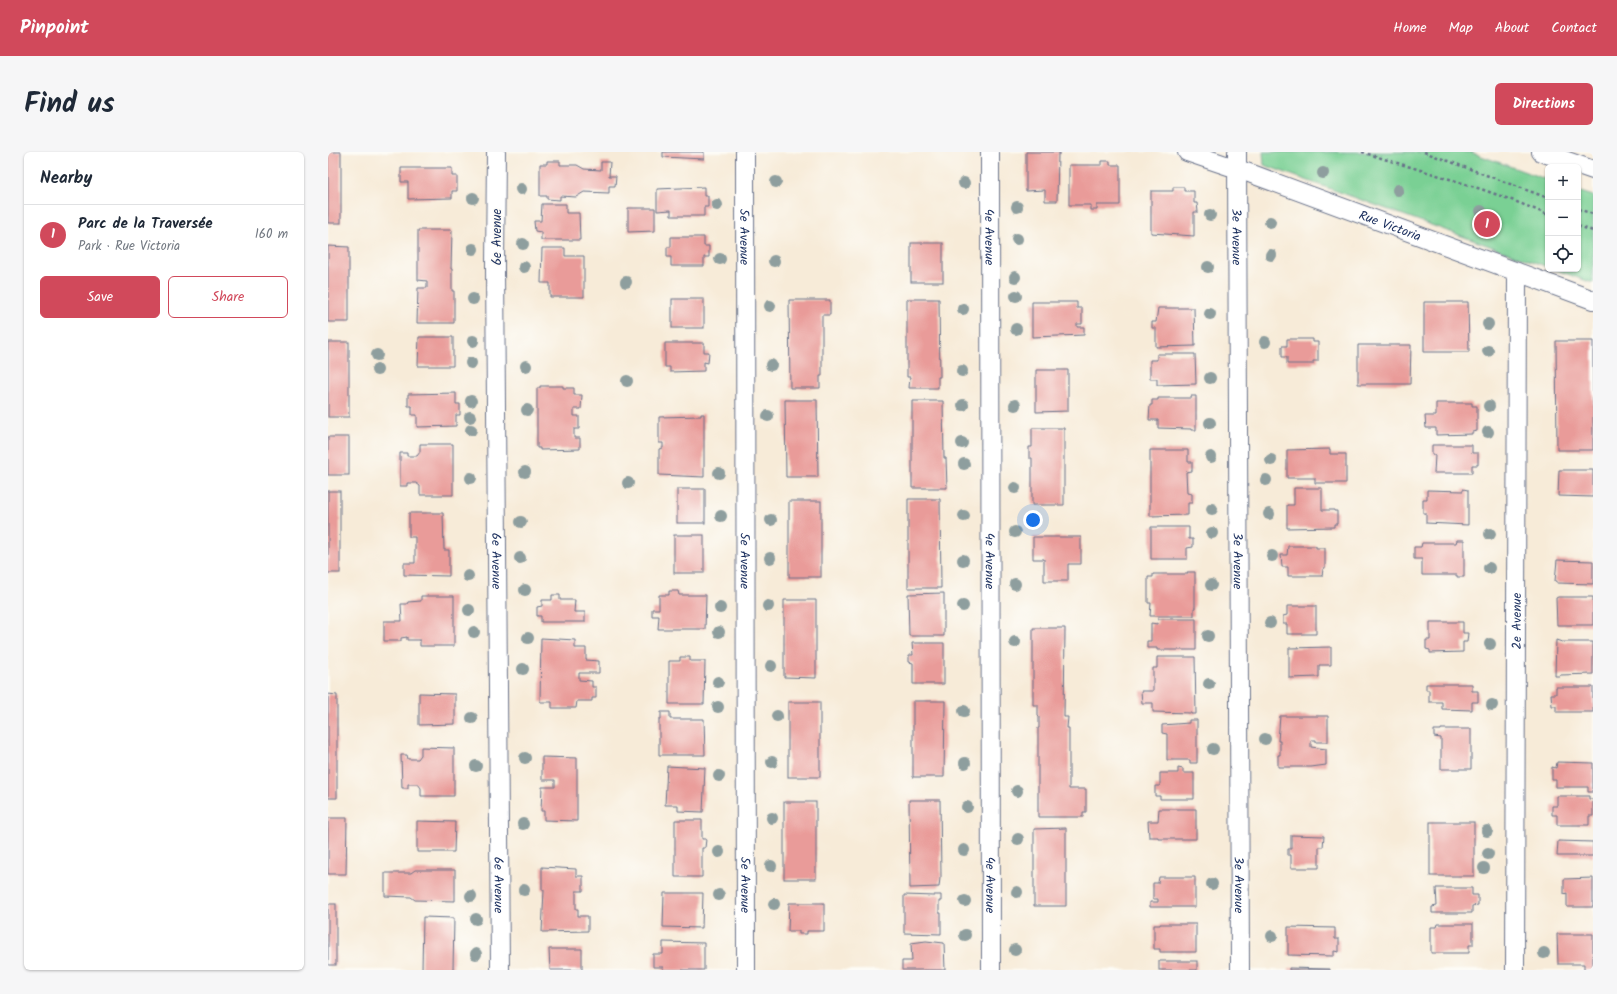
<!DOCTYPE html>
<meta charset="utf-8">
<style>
:root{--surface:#fff;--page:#f6f6f7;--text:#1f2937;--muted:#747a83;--line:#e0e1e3;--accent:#d1495b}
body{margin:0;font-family:Kalam,sans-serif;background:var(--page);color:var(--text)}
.controls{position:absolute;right:12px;top:12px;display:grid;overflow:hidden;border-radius:6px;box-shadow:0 1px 3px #0004}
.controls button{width:36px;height:36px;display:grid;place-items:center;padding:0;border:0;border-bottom:1px solid var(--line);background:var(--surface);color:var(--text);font:20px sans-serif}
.you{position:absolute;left:705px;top:368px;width:14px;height:14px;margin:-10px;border:3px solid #fff;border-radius:50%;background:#1a73e8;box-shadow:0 0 0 6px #1a73e833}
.badge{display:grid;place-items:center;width:26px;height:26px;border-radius:50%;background:var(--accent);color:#fff;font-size:13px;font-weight:700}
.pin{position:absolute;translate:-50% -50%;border:2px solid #fff;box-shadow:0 1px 4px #0006}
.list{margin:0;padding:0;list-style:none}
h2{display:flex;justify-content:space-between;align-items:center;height:52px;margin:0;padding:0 16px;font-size:17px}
h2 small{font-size:13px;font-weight:400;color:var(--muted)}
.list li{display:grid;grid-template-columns:26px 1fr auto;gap:12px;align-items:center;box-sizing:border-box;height:60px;padding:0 16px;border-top:1px solid var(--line)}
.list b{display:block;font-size:15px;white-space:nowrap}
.list p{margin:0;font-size:13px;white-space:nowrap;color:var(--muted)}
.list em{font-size:13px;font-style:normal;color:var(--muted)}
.actions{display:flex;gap:8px;padding:12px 16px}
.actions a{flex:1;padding:9px 0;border:1px solid var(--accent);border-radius:6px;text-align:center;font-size:14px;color:var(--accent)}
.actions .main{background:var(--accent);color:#fff}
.icon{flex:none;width:22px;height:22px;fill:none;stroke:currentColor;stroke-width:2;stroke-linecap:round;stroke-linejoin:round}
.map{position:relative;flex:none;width:1265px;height:818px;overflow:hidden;border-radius:6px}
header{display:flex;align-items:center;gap:24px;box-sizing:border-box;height:56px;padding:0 20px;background:var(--accent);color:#fff}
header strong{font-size:19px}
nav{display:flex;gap:22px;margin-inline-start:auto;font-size:14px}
.intro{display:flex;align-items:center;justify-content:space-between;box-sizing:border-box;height:96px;padding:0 24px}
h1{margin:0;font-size:28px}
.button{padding:10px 18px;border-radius:6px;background:var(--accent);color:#fff;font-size:14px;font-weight:700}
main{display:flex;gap:24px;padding:0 24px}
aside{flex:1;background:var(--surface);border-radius:6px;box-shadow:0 1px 3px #0004}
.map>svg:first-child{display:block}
</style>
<header>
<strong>Pinpoint</strong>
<nav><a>Home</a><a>Map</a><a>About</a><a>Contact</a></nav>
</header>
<div class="intro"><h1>Find us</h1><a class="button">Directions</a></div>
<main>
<aside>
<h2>Nearby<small></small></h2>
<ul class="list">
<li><span class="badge">1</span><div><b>Parc de la Traversée</b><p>Park · Rue Victoria</p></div><em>160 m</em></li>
</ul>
<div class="actions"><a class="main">Save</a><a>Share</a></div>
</aside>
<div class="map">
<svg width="1265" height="818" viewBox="0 0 1265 818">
<rect width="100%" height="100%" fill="#fdfcf7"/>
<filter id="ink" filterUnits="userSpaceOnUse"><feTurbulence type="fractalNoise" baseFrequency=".025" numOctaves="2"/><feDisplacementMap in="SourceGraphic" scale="8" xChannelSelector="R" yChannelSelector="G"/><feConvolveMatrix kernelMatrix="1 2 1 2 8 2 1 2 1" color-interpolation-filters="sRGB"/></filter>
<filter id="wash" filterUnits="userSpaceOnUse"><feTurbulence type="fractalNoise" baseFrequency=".012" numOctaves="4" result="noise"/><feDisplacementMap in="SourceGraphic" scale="16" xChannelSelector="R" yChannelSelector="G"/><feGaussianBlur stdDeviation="0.9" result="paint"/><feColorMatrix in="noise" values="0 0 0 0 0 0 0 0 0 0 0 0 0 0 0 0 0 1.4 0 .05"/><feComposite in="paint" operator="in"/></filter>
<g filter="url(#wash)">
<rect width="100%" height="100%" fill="#f7ebd8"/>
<!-- green -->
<g fill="#7ad094" stroke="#4a8079">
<polygon points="935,0 1142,0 1220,28 1220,115 936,13"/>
<polygon points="1250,39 1265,44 1265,131 1225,117 1250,117"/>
</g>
<g id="blocks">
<!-- building -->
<g fill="#e99b99">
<rect x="0" y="0" width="13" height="71"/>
<polygon points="335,0 376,0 376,7 335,5"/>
<polygon points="698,0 732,0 732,2 730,2 729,49 717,49 717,38 698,39"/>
<polygon points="219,9 232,9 232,13 249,13 256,17 273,18 273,10 282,10 281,24 288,24 287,34 281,34 281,41 256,40 248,45 232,44 232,48 219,47 219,44 212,44 212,12 219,12"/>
<polygon points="774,9 782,9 782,13 792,13 792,53 769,53 769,58 763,58 763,53 741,53 741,13 774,13"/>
<polygon points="73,16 124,16 124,24 129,24 129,39 124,39 124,46 80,47 80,30 73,30"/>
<polygon points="376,35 376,44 380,44 380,55 376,55 376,64 343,64 343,58 329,59 329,37"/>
<polygon points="845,35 856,35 856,39 866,39 866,51 869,51 870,60 866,60 866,84 823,81 823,39 845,39"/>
<polygon points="214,52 238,52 238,61 251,61 252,88 213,88 213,80 207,79 206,69 213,69"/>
<polygon points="300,56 327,56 327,79 300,80"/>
<polygon points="90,78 124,78 123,117 124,117 124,139 126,139 126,171 89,171 90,136 99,136 99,129 90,128"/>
<polygon points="343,85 376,85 376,94 381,94 381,105 376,105 376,114 343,114 343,105 339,105 339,95 343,95"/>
<rect x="583" y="91" width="32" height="39"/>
<polygon points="0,94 21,95 21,170 0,170"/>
<polygon points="214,96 237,96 237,104 256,104 256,145 222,145 222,131 213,131"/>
<rect x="344" y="147" width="32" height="29"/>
<polygon points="579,147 611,147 612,225 610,225 610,236 581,236 582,225 579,225"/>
<polygon points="461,148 502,148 502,163 494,163 494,224 492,224 492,236 462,236"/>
<polygon points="704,150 749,150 749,156 754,156 754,172 749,172 749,175 756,175 756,183 704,185"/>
<polygon points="1096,150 1140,150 1141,200 1096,200"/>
<polygon points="830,156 866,156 867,194 828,195 828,176 824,176 824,170 828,170"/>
<polygon points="91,185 125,185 125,214 90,214"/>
<polygon points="959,187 985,187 985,190 990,190 990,209 985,209 985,212 959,212 959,205 954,205 954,194 959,194"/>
<polygon points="1228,189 1265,189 1265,298 1229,298"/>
<rect x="0" y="190" width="21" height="75"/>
<polygon points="337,191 376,191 376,200 381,200 380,211 376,210 376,219 342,220 342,215 337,215"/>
<polygon points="1030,193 1083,193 1082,232 1030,232"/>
<polygon points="829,202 867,202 868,232 829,233 829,227 822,227 822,208 829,208"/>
<polygon points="708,218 740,218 740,259 708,260"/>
<polygon points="212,234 235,234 235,236 246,236 246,243 254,243 253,257 246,257 246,264 251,264 251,277 246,277 246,286 252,286 252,297 212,298 212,296 209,296 209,236 212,236"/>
<polygon points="128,241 128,252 132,252 132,263 128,263 128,274 89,275 89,263 84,263 84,254 80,254 80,242"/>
<polygon points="863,244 868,244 868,278 863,278 863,277 830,276 830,268 821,268 822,253 824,253 824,248 830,248 830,246 863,246"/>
<polygon points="457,248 489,248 490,325 458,325"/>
<polygon points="584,249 615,249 616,306 618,306 619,336 584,336"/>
<polygon points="1108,251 1144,251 1144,254 1149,254 1149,279 1144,280 1144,282 1108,283 1108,276 1098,276 1097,264 1108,264"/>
<polygon points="373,262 376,262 376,325 331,323 331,297 335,296 335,291 331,291 331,265 373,264"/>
<polygon points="704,276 736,276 736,353 704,353 704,306 701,306 701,295 704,295"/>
<rect x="0" y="285" width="21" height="38"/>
<polygon points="92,292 125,292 125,343 92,343 92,334 88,331 79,331 79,334 72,334 72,301 79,301 79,304 89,304 92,300"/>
<polygon points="1104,293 1144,293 1144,301 1150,301 1150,313 1144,313 1144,321 1106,321 1107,303 1104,303"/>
<polygon points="1002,297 1002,302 1018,302 1018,331 987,331 987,326 959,326 959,298"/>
<polygon points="822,298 860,298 860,310 864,310 864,319 858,320 859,341 864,342 864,351 860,351 860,363 822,364"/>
<polygon points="1231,318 1265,318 1265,345 1230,344"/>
<polygon points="966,336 994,336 994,358 1006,358 1006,359 1009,359 1009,372 1006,372 1006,375 959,376 959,353 966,353"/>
<rect x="349" y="337" width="28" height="34"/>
<polygon points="1135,337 1140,338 1140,373 1098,371 1098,361 1095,361 1095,347 1099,347 1099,338 1135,339"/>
<rect x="0" y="339" width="12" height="82"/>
<polygon points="580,347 612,347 613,436 580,436"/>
<rect x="461" y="349" width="32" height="76"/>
<polygon points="81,361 115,361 116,398 121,398 121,424 76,423 76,411 87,411 87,385 81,385"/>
<polygon points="823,375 861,375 861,387 865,387 865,395 859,396 859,407 823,407"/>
<rect x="346" y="383" width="30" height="38"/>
<polygon points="705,385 753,385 753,412 740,412 740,429 716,429 716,407 705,407"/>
<polygon points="1129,388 1136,388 1136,425 1129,425 1129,423 1094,423 1094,407 1086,407 1086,395 1093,395 1094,391 1128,391"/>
<polygon points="960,394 988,394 988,396 997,396 997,416 995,417 994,424 960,424 960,415 954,415 953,403 959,403"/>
<polygon points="1229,408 1265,409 1265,432 1229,431 1229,429 1227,429"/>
<polygon points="859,420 867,420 867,456 866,456 866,464 822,464 823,451 820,451 820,425 825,425 825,422 860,422"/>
<polygon points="341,439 350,439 351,443 378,443 377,477 330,477 331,464 324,464 324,457 331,457 331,443 341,443"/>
<polygon points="616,441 616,484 581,484 580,442"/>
<polygon points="224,443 232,443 232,448 247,448 246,460 257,460 257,470 213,470 213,464 209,464 209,455 214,454 214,448 224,448"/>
<polygon points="93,444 126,444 126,494 92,494 92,488 79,488 79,485 73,486 73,489 56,489 56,469 74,469 73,452 79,452 80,450 93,449"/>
<polygon points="1230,445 1265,445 1265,473 1229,473 1228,446"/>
<polygon points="456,448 488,448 488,526 456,525"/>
<polygon points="959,454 988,454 988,482 959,482 959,472 955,472 955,464 959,463"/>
<polygon points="830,467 868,467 868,498 829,498 829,496 819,496 819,489 823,489 823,471 829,472"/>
<polygon points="1102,470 1135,470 1135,481 1140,481 1139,490 1135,490 1135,500 1102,501 1102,498 1098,497 1098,488 1102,488"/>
<polygon points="705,476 737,476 736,565 740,565 739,576 741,576 741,637 758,637 758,660 755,660 755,665 710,665 710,576 711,576 711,565 710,564 710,553 705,553"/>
<polygon points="213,486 247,488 247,496 258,496 258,508 271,509 271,521 251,521 251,528 264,529 264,535 268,535 268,546 264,546 264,549 249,549 248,556 224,556 224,550 212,550"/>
<polygon points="1228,488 1234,490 1265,490 1265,522 1232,523 1232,524 1227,524"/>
<polygon points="584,491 616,491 616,532 585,532 585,511 581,510 581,503 585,503"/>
<polygon points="1003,495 1003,513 991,513 991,525 961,526 961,496"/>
<polygon points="352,505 362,505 362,509 377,509 376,552 341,552 341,509 352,509"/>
<polygon points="829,505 867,505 868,562 863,562 863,561 825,560 825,551 814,551 813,539 825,539 825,516 829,516"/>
<polygon points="1098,532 1144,532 1144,539 1150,539 1150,550 1144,550 1144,558 1114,557 1114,550 1101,550 1101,538 1098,538"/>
<polygon points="1228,535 1265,535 1265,560 1228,560 1228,554 1224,554 1223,542 1228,542"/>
<polygon points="91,541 127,542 127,572 91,573"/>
<polygon points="0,542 9,543 9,646 0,646"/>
<polygon points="585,549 617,549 616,625 585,625"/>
<rect x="460" y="550" width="32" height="75"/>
<polygon points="333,560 342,560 342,567 376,567 377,603 331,603 331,567 333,567"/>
<polygon points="952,564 1000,564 1000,590 988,590 988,588 983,588 983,595 998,597 998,613 983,615 950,615 950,603 952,603 952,589 950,589"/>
<polygon points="861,568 869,568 869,611 862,611 862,608 839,608 839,582 834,581 834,573 861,571"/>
<polygon points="1113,577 1143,577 1143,617 1113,617 1113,586 1106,585 1106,578 1113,578"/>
<polygon points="93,595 126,596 126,644 93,644 93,636 90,632 80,632 80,636 74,636 73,603 79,603 80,607 90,607 93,603"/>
<polygon points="214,605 249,606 249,669 216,668 216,659 213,659 214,635 227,635 227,628 214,628"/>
<polygon points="1229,610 1265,611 1265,640 1260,640 1260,635 1228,635 1228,628 1224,628 1224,615 1228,616"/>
<polygon points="339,614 377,616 375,660 350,659 350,653 337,653"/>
<polygon points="850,616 855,617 855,621 866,621 866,647 832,647 832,644 827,644 827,634 832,634 832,621 850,621"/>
<polygon points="1229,644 1261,644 1261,647 1265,647 1265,664 1261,664 1261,673 1229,673 1229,663 1224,663 1224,654 1229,654"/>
<polygon points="581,648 612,648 613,725 612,726 611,735 582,736"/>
<rect x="456" y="650" width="32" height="77"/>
<polygon points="831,657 868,657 868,687 830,687 830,685 821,685 820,669 830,669"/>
<polygon points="0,666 19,666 18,722 0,722"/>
<polygon points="347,668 374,668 374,687 378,687 377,696 374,696 374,725 347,725"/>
<polygon points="89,669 127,670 126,700 89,700"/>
<rect x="1102" y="670" width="44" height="54"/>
<polygon points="738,676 738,754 706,754 706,677"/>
<polygon points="963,683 996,684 995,695 991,695 991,716 963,716 963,703 960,703 960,697 963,697"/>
<polygon points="1230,689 1265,690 1265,704 1229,704"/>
<polygon points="214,715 248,717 248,724 255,724 255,739 248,739 248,757 250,757 250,764 260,764 260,779 214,780 216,738 214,738"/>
<polygon points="87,718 127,718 127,749 87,748 83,745 57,744 57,721 83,721"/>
<polygon points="831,725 867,725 867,755 822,755 822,750 830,750 830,747 825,747 825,731 830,731"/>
<polygon points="1265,726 1265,755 1239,755 1239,741 1236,742 1236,727"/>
<polygon points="1108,736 1144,736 1144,743 1150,743 1150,753 1144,754 1144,761 1104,761 1104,755 1109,754"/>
<polygon points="336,741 375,741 374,776 335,775"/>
<polygon points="576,743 606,744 606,743 613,743 613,749 611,749 611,761 613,761 613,782 576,781"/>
<polygon points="461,751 496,751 496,779 479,779 479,782 471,782 471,779 460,779"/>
<rect x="0" y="752" width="8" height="61"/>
<polygon points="95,765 126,766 125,818 94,818"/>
<polygon points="832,772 868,772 868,800 832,800 832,797 826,797 826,773 832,773"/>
<polygon points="1110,772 1145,772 1145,793 1141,793 1141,801 1103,801 1103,775 1109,775"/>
<polygon points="960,775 1007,776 1007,787 1011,787 1011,800 1006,799 1006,804 960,803"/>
<polygon points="1229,782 1265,782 1265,818 1256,818 1256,812 1230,812"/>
<polygon points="598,789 616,791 617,818 574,818 574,809 584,809 583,791"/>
<polygon points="335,790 376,791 376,818 335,818 335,815 325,815 325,802 335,802"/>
<polygon points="221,797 254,797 254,818 222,818"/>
<rect x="831" y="809" width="38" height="9"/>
<polygon points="961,816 1002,817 1002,818 961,818"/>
</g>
</g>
</g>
<g filter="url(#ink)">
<use href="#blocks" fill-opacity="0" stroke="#687189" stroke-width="1"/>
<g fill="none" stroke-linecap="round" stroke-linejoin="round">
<!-- minor casing -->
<g stroke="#687189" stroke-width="20">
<g id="minor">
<path id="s1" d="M 168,0 L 167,115 L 172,818"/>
<path id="s2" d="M 417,0 L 418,818"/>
<path id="s3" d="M 662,0 L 663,818"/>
<path id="s4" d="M 859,0 L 924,22 L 1265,148"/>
<path id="s5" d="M 909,0 L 912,818"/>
<polyline points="1213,0 1265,18"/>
<path id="s6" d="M 1187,818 L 1189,120"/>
</g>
</g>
<!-- path -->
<g stroke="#687189" stroke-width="2.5" stroke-dasharray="3 3" stroke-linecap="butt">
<path d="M 1034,0 C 1096,20 1160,36 1220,63"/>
<polyline points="1096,0 1220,46"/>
<polyline points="1250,57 1265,62"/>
<polyline points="1250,74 1265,79"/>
</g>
<!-- minor -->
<use href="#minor" stroke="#fff" stroke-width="18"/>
</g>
<!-- trees -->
<g fill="#8e9e9e">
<circle cx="995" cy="21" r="6"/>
<circle cx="448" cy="30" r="6"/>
<circle cx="636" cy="31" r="6"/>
<circle cx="193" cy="37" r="6"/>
<circle cx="1070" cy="38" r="6"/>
<circle cx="145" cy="46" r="6"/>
<circle cx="389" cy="53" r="6"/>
<circle cx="689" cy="55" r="6"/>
<circle cx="1153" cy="59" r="6"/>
<circle cx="882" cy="63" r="6"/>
<circle cx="942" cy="70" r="6"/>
<circle cx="689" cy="87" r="6"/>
<circle cx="195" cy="92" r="6"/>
<circle cx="145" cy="97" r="6"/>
<circle cx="943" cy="103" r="6"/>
<circle cx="392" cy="107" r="6"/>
<circle cx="446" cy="109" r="6"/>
<circle cx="196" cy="115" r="6"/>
<circle cx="880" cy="115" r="6"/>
<circle cx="687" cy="125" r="6"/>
<circle cx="298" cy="130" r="6"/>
<circle cx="688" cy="144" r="6"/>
<circle cx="145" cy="147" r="6"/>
<circle cx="442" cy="154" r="6"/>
<circle cx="635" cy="157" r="6"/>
<circle cx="882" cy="162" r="6"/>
<circle cx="1160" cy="172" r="6"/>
<circle cx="688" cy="177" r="6"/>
<circle cx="145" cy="189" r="6"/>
<circle cx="937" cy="190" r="6"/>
<circle cx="1160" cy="199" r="6"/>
<circle cx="49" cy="203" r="6"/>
<circle cx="143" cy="211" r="6"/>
<circle cx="443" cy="213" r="6"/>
<circle cx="198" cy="214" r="6"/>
<circle cx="49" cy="218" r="6"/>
<circle cx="634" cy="219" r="6"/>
<circle cx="882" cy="226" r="6"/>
<circle cx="299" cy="229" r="6"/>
<circle cx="143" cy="249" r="6"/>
<circle cx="635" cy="253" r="6"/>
<circle cx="687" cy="253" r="6"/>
<circle cx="1161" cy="254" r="6"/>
<circle cx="199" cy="258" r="6"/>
<circle cx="440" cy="264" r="6"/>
<circle cx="142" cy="265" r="6"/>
<circle cx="882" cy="271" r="6"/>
<circle cx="143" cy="278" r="6"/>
<circle cx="1160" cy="280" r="6"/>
<circle cx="634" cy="291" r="6"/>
<circle cx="883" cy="305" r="6"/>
<circle cx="943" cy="308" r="6"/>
<circle cx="636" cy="312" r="6"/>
<circle cx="197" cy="320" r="6"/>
<circle cx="391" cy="321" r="6"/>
<circle cx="143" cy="326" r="6"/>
<circle cx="938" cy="328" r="6"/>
<circle cx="300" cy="331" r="6"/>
<circle cx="687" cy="336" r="6"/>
<circle cx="884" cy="357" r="6"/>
<circle cx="941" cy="362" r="6"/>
<circle cx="393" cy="364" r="6"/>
<circle cx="636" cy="364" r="6"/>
<circle cx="443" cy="368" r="6"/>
<circle cx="193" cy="370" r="6"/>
<circle cx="687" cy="380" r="6"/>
<circle cx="884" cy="381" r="6"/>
<circle cx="1162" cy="382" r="6"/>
<circle cx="944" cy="404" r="6"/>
<circle cx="192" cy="406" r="6"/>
<circle cx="442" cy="406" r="6"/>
<circle cx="635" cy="408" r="6"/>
<circle cx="1161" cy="416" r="6"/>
<circle cx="140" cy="424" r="6"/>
<circle cx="687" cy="432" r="6"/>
<circle cx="883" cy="433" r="6"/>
<circle cx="197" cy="438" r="6"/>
<circle cx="440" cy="454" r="6"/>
<circle cx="635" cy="454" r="6"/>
<circle cx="392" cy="456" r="6"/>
<circle cx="141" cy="458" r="6"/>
<circle cx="942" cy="471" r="6"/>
<circle cx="146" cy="480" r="6"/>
<circle cx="391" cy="480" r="6"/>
<circle cx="880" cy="484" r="6"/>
<circle cx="200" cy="486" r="6"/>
<circle cx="687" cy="490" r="6"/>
<circle cx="1162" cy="492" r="6"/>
<circle cx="443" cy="514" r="6"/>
<circle cx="195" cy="517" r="6"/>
<circle cx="390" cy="530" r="6"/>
<circle cx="881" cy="532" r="6"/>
<circle cx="1164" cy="553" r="6"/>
<circle cx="390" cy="555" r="6"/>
<circle cx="636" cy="559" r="6"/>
<circle cx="449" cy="564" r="6"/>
<circle cx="144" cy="566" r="6"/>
<circle cx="937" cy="587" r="6"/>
<circle cx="885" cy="597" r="6"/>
<circle cx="197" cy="606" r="6"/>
<circle cx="444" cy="610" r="6"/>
<circle cx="637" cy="611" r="6"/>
<circle cx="148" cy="614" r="6"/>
<circle cx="391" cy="624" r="6"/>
<circle cx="689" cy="639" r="6"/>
<circle cx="639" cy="655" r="6"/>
<circle cx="444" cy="666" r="6"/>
<circle cx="195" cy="672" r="6"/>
<circle cx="1159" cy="679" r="6"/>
<circle cx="690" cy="687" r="6"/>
<circle cx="636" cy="698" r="6"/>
<circle cx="391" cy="700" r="6"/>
<circle cx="1160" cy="702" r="6"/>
<circle cx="443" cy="714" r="6"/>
<circle cx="1156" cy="716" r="6"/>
<circle cx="884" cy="732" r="6"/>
<circle cx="196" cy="738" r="6"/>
<circle cx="689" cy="740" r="6"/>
<circle cx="391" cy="743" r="6"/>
<circle cx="143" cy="744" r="6"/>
<circle cx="637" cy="749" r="6"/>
<circle cx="446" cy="752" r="6"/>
<circle cx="148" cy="767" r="6"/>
<circle cx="637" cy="783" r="6"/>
<circle cx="944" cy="784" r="6"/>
<circle cx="687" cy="798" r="6"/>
<circle cx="1216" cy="801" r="6"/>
<circle cx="148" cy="802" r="6"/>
</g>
</g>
<g text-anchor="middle" stroke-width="3" stroke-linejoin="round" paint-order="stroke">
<!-- street labels -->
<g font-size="13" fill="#1b2f5e" stroke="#fdfcf7">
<text dy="5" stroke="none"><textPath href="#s4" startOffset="216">Rue Victoria</textPath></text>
<text transform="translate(168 85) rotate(-90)" y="5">6e Avenue</text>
<text dy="5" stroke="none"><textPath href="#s2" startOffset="85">5e Avenue</textPath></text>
<text dy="5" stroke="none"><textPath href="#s3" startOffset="85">4e Avenue</textPath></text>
<text dy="5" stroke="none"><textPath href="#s5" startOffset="85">3e Avenue</textPath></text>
<text dy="5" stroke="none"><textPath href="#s1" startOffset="409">6e Avenue</textPath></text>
<text dy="5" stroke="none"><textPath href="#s2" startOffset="409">5e Avenue</textPath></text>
<text dy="5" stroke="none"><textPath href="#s3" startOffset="409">4e Avenue</textPath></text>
<text dy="5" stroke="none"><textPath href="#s5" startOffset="409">3e Avenue</textPath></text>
<text dy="5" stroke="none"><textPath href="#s6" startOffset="349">2e Avenue</textPath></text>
<text dy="5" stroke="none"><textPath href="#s1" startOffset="733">6e Avenue</textPath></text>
<text dy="5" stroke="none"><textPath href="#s2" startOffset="733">5e Avenue</textPath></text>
<text dy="5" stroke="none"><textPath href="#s3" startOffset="733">4e Avenue</textPath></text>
<text dy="5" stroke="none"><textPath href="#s5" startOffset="733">3e Avenue</textPath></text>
</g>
</g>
</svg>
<div class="controls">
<button>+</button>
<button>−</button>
<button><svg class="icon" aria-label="locate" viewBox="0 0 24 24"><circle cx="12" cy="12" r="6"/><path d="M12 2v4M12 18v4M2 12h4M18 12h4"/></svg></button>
</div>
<div class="you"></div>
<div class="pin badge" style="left:1159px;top:72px">1</div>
</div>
</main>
